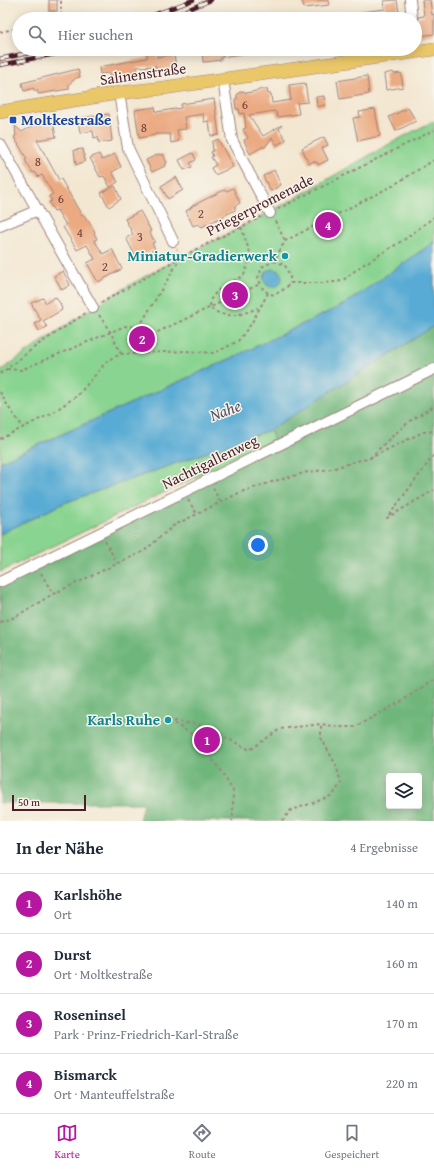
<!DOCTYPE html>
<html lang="de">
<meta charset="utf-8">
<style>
:root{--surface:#fff;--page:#f6f6f7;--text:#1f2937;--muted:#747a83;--line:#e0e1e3;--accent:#b5179e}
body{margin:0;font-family:"Gentium Book Plus",serif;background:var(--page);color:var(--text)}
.controls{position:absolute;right:12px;bottom:12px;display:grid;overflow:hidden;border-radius:4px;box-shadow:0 2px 10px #0003}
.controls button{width:36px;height:36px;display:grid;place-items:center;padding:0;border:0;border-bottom:1px solid var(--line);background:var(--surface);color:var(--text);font:20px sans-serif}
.scale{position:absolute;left:12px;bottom:10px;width:74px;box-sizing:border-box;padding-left:4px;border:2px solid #4a1f2b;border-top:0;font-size:11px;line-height:14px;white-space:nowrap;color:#4a1f2b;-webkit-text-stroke:3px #f7f3e8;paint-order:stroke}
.you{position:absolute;left:258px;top:545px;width:14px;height:14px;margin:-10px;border:3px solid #fff;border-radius:50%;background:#1a73e8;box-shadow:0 0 0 6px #1a73e833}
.badge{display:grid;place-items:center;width:26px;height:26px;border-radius:50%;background:var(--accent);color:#fff;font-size:13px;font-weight:700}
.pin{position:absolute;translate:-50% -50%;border:2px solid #fff;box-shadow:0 1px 4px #0006}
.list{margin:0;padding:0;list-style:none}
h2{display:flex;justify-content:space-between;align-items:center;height:52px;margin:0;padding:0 16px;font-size:17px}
h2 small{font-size:13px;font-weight:400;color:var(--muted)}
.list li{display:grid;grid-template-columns:26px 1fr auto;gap:12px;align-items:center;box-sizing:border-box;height:60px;padding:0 16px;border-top:1px solid var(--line)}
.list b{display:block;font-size:15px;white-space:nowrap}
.list p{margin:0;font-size:13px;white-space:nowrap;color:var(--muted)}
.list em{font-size:13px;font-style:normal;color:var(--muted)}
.icon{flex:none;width:22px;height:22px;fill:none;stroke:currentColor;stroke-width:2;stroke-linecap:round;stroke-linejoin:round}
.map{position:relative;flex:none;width:434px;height:821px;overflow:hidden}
.search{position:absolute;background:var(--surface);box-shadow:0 2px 10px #0003;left:12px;right:12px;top:12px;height:44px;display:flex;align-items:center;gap:10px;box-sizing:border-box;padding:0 14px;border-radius:22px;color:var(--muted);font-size:15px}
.sheet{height:292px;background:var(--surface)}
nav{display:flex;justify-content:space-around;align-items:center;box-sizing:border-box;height:56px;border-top:1px solid var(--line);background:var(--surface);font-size:11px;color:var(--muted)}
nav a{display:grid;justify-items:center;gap:2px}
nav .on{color:var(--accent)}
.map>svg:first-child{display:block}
</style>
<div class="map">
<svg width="434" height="821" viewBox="0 0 434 821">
<rect width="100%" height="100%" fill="#f7f3e8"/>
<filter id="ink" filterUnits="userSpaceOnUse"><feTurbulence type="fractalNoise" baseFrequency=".025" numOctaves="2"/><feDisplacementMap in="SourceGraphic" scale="8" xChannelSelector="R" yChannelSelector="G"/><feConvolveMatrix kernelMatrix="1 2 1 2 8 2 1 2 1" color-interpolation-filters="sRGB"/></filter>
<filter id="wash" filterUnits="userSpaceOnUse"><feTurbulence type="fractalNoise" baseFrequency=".012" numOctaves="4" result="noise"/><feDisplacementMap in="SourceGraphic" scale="16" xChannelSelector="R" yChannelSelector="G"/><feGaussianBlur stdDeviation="0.9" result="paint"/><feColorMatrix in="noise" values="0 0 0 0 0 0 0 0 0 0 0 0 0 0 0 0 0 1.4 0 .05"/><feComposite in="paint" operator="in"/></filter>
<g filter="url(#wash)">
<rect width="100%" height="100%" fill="#f3e7d1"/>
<!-- green -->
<g fill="#89d490" stroke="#6a7a5e">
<path d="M 434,121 L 434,242 L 345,304 L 234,357 L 0,462 L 0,371 C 42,342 84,312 128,286 C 175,259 223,237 270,212 C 325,182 378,148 434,121 Z"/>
<polygon points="270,430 274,439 0,572 0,534 64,503"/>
</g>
<!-- forest -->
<path fill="#6eb67a" stroke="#5c6a52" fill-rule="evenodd" d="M 434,326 L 434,821 L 139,821 L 143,803 L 0,803 L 0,584 L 208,480 L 274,440 L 270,430 ZM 389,776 L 419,776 L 419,806 L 389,806 Z"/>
<!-- water -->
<g fill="#58abd4" stroke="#516580">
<polygon points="434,242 434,326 270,430 64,503 0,534 0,462 234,357 345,304"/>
<circle cx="273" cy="278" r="9"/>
</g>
<g id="blocks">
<!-- building -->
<g fill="#ebaa82">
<rect x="49" y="0" width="8" height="11"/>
<polygon points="302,0 328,0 329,5 304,8"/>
<polygon points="397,0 400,19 362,19 361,12 385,9 384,1"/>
<polygon points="422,0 430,0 432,15 434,14 434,34 420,36 418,21 418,17 424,16"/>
<polygon points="203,49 241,49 242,54 221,57 221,60 205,62 203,62 202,50 203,50"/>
<polygon points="157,51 157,57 174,54 176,67 170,68 171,70 162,71 162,70 156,70 156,66 137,67 138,78 110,82 109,73 100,74 99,67 147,58 147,52"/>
<polygon points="78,69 80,77 76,78 69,84 69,89 38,94 38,91 34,91 34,88 24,91 22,83"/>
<polygon points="393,72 394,74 401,73 403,87 386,90 384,74"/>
<polygon points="367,76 369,94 340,99 337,81"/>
<polygon points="305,83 308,102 297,103 299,114 278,117 275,111 249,115 263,136 282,125 279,129 286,140 277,145 272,138 265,147 262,147 250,154 244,140 248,138 243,129 246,128 244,113 240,114 239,109 236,109 235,99 237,99 237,95 240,92 244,91 245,93 252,92 263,89 267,89 268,94 271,94 272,103 291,100 289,85"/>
<polygon points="324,96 325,105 317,107 316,97"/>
<polygon points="214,99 219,135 211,136 209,121 204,122 203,114 184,117 186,129 177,130 179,141 171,143 170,134 155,134 155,135 139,138 135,110 155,107 156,112 181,108 181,104"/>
<polygon points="408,108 416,121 396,131 389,117"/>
<polygon points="375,109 380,136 358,141 353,118 360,117 359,112"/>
<polygon points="109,114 112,141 99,143 98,137 94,138 93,131 80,133 78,119"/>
<polygon points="38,119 44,123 53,121 56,137 37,140 59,180 61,179 82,216 84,215 87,221 88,220 95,232 94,233 97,239 94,240 103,254 112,249 122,269 98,282 87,263 95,259 87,245 77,250 63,227 66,225 57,210 54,211 49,202 52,201 49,196 53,194 42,175 38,177 35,172 33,173 25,160 27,159 14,137 16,136 15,126 22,132 36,124"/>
<polygon points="324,137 328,145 322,148 328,160 318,165 317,162 315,163 314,161 309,164 302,148"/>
<polygon points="218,139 233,167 215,175 211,168 216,165 211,157 213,156 211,152 213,151 212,142"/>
<polygon points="83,149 85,161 76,165 74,150"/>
<polygon points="193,153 196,160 190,163 192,167 184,170 179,160"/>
<polygon points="99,154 102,160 115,154 121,167 112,172 118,182 110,187 104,176 100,177 90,158"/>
<polygon points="159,154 160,155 163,154 167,163 164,164 165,166 152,172 146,160"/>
<polygon points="274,170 281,185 271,191 263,176"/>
<polygon points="176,177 183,190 168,199 161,186"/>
<polygon points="115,186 121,199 109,207 101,193"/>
<polygon points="233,188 240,203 235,206 235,210 202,227 198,224 193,226 186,211 191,208 191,207 194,205 222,191 226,190 227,191"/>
<polygon points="140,211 151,231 149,232 155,242 152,243 155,249 137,259 126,238 133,234 125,219"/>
<polygon points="63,271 70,285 62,290 54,276"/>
<polygon points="55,297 60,303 62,310 43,321 47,327 39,331 35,323 41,320 31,303 43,298 46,303"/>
</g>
</g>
</g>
<g filter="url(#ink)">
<use href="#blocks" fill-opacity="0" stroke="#9e837e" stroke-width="1"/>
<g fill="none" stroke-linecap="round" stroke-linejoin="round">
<!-- minor casing -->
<g stroke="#9e837e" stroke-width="12">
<g id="minor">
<polyline points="410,0 412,19"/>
<polyline points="223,79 232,140 270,213"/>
<polyline points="119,93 128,148 173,241"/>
<polyline points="0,144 93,308"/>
<polyline points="0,226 38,210"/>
<polyline points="0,582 434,369"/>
</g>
</g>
<!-- major casing -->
<g stroke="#9e837e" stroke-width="14">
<polyline id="major" points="0,112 119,93 163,88 434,49"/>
</g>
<!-- path -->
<g stroke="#9e837e" stroke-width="2" stroke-dasharray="3 3" stroke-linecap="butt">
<polyline points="56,19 61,16 61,0"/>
<polyline points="0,32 19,28"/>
<polyline points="278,209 434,130"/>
<polyline points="275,221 285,241"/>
<path d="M 241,227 L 250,253 L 249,261 L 244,275 L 217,291 L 211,299 L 210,308 C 227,320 240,315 258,308"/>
<polyline points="274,261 285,265 290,277 290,283"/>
<polyline points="268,293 263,289 258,278 262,267 274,261 285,241 392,186 434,160"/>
<polyline points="101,303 181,257 261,217"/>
<polyline points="99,315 111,333 121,354"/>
<polyline points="139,327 181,257 177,249"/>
<polyline points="138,353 147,337 260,284"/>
<polyline points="7,369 21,370 125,326 139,327 147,337"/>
<polyline points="0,374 36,346 86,313"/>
<polyline points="0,392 9,408 23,427"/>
<polyline points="0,439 52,413 78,395 108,360 121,354 186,351 215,353 238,341 251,324 268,293 274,295 286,288 290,283 325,283 342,281 361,266 405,239 434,217"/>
<polyline points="434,455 387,518 434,490"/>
<polyline points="370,458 389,439 410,421 434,406"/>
<polyline points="213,488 220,502"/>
<polyline points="188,500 197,514"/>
<polyline points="105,541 117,563"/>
<polyline points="41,573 53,594"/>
<polyline points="0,622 15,617 53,594 144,551 173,526 241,492 278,480 308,472 332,469 356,461 368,459 423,432 434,431"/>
<polyline points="168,720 201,725 250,750 280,729 321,724 338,727 355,727 402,701 434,679"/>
<polyline points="169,720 195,736 222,772 233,791 233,817 232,821"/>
<polyline points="282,821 291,810 313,803 333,795 341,783 336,765 321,738 321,724"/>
</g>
<!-- minor -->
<use href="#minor" stroke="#fff" stroke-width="10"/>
<!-- major -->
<use href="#major" stroke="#eac769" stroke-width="13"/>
<!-- rail casing -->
<g stroke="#4a1f2b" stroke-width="4.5">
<g id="rail">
<polyline points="143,19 193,0"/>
<polyline points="165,19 211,0"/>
<polyline points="0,59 46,49"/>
<polyline points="0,65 55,54 74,49"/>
</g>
</g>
<!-- rail -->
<use href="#rail" stroke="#f7f3e8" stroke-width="3" stroke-dasharray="9" stroke-linecap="butt"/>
</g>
</g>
<!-- markers -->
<rect fill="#1a4fb4" stroke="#f7f3e8" stroke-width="1.5" x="9" y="116" width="8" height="8" rx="2"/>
<g fill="#0f9aa8" stroke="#f7f3e8" stroke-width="1.5">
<circle cx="285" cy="256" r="4"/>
<circle cx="168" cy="720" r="4"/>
</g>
<g text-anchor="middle" stroke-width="3" stroke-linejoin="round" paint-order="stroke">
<!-- number labels -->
<g font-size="13" fill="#724241">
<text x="245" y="109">6</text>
<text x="144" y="132">8</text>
<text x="38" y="166">8</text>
<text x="61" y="203">6</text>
<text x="201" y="218">2</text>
<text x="80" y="237">4</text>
<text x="140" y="241">3</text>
<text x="105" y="271">2</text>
</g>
<!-- street labels -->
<g font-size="15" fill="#4a1f2b" stroke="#f7f3e8">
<text transform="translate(143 74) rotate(-8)" y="5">Salinenstraße</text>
<text transform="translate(260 205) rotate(-27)" y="5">Priegerpromenade</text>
<text transform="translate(210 462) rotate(-26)" y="5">Nachtigallenweg</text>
</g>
<!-- transit labels -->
<g font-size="15" font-weight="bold" fill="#164399" stroke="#f7f3e8" text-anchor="start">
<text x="21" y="125">Moltkestraße</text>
</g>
<!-- culture labels -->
<g font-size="15" font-weight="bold" fill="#0d838f" stroke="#f7f3e8" text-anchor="end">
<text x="277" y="261">Miniatur-Gradierwerk</text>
<text x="160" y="725">Karls Ruhe</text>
</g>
<!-- water labels -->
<g font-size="16" font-style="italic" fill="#4f5066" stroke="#f7f3e8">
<text transform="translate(225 410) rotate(-21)" y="6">Nahe</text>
</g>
</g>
</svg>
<div class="controls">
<button><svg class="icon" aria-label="layers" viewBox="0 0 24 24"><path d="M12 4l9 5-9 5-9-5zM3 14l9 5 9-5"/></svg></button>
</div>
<div class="scale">50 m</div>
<div class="you"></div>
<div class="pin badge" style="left:207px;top:740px">1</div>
<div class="pin badge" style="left:142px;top:339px">2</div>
<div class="pin badge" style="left:235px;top:295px">3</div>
<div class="pin badge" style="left:328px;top:225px">4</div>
<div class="search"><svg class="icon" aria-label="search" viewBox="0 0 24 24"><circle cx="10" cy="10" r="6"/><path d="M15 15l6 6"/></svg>Hier suchen</div>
</div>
<section class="sheet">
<h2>In der Nähe<small>4 Ergebnisse</small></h2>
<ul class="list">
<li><span class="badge">1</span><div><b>Karlshöhe</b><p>Ort</p></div><em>140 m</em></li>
<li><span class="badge">2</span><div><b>Durst</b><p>Ort · Moltkestraße</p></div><em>160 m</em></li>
<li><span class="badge">3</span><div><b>Roseninsel</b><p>Park · Prinz-Friedrich-Karl-Straße</p></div><em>170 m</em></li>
<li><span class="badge">4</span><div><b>Bismarck</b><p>Ort · Manteuffelstraße</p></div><em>220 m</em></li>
</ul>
</section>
<nav>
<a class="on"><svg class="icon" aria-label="map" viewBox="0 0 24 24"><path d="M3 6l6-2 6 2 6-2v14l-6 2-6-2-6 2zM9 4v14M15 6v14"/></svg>Karte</a>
<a><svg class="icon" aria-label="directions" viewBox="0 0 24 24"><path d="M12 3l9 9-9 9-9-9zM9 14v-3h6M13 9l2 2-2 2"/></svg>Route</a>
<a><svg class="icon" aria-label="saved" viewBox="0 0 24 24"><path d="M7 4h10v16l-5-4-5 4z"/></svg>Gespeichert</a>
</nav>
